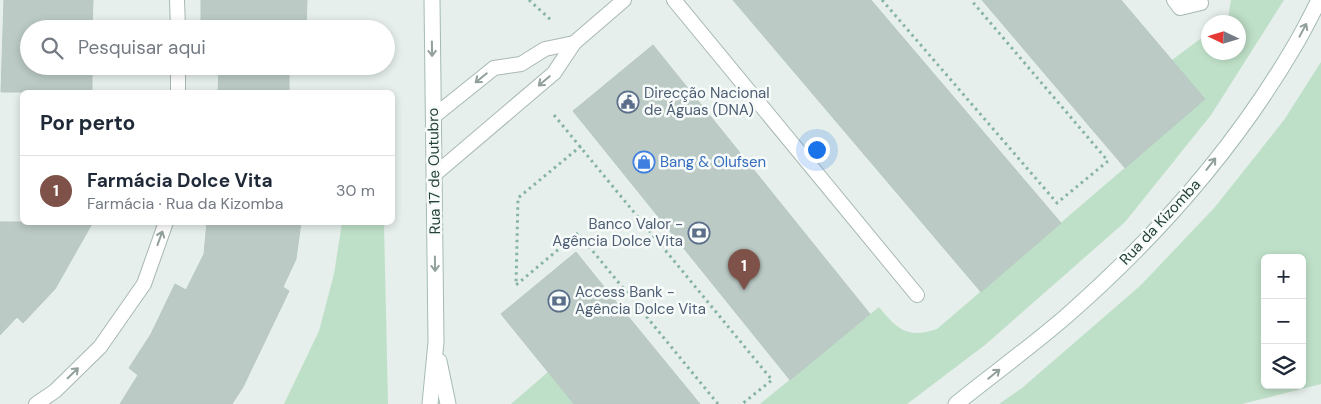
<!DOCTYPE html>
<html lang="pt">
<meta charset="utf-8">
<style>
:root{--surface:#fff;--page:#f2f2f3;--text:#1f2937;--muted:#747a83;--line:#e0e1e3;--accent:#7f5249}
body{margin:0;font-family:"DM Sans",sans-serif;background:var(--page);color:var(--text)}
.controls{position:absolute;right:15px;bottom:15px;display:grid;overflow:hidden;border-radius:8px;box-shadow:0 2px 8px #0003}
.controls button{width:45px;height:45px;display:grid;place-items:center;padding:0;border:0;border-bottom:1px solid var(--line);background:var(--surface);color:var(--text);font:25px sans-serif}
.compass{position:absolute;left:1201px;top:15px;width:45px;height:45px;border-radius:50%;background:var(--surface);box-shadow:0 2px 8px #0003;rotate:274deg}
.you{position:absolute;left:816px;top:149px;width:18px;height:18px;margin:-12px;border:4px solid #fff;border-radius:50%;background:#1a73e8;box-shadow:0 0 0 8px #1a73e833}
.badge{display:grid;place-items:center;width:32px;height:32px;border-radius:50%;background:var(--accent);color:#fff;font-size:16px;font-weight:700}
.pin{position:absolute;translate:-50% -41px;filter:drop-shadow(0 1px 2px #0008)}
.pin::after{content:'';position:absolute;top:26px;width:18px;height:15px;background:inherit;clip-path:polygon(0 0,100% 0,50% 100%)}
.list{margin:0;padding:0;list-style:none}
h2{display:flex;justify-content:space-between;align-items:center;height:65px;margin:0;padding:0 20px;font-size:21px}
h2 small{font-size:16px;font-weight:400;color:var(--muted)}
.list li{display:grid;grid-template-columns:32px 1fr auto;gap:15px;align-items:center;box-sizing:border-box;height:70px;padding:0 20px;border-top:1px solid var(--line)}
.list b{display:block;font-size:19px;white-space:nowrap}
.list p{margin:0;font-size:16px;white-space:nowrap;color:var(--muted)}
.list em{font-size:16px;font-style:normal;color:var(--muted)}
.icon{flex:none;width:28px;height:28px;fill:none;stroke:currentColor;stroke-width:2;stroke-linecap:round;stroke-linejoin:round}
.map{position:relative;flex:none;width:1321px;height:404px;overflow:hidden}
.search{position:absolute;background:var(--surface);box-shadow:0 2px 8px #0003;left:20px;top:20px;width:375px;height:55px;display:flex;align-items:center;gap:12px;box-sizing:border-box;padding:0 18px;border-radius:28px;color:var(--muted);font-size:19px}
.panel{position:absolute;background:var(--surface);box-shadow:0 2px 8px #0003;left:20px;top:90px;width:375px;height:135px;border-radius:8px}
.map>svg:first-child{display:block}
</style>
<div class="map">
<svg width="1321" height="404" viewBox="0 0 1321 404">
<rect width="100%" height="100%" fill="#e6efeb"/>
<!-- green -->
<g fill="#bfe0c8" fill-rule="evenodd">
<path d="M 1231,0 L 1284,0 L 1211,115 L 1125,222 L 985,345 L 907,404 L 760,404 L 879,307 C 897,329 907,339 937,329 L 1205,99 L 1172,60 L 1200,39 L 1208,36 L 1208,52 L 1238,52 L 1238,22 L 1225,22 L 1228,18 Z"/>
<path d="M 1321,62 L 1321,384 L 1242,404 L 999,404 L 1022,388 L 1141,285 L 1215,207 L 1284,120 ZM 1265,258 L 1302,258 L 1302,385 L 1265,385 Z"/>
<polygon points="342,223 384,223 388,404 284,404 319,331 334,274"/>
<polygon points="548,372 574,404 511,404"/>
</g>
<!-- building -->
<g fill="#bbcac4" stroke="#b8c9c2">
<polygon points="4,0 93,0 92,29 29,29 29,66 92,66 92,92 1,92"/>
<polygon points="201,0 307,0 306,29 201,29"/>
<polygon points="733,0 871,0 1061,223 981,292"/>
<polygon points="982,0 1121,0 1205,99 1125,168"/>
<polygon points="653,45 870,314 790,380 573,111"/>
<polygon points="200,66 305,66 305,71 289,71 289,92 218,92 219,69 200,69"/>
<polygon points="0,222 93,222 55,289 23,323 17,317 0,335"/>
<polygon points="207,222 301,222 296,259 283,287 289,291 243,387 232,404 120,404 138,375 129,368 151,334 175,284 186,290 204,254"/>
<polygon points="576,252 613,298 700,404 574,404 501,314"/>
</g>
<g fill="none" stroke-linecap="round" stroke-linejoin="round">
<!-- service casing -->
<g stroke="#a8b8b2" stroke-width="16">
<g id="service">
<polyline points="177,0 178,29"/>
<polyline points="674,0 917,295"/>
<polyline points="1174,0 1180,8 1201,3"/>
<polyline points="178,66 178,92"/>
<polyline points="433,117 494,68 521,64 545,49 574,43"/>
<polyline points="434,175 554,73 574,43 624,0"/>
<polyline points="36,404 55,391 100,347 144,284 166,222"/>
</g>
</g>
<!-- secondary casing -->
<g stroke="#a4bbb3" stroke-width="17">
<g id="secondary">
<polyline points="439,361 448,404"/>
<polyline points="430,404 436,342 432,0"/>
<path d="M 956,404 C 994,373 1035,344 1071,312 C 1157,236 1236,146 1294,47 C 1303,32 1311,16 1319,0"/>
</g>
</g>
<!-- path -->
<g stroke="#86b3a5" stroke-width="3" stroke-dasharray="2.5 4" stroke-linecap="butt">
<polyline points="529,0 552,21"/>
<polyline points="882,0 1057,203 1108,161 971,0"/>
<polyline points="554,115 772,380 742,404"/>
<polyline points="581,146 518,198 516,285 578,233 718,404"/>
</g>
<!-- service -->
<use href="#service" stroke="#fff" stroke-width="14"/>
<!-- secondary -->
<use href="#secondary" stroke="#fff" stroke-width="15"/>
</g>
<!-- one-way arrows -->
<defs><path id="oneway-shaft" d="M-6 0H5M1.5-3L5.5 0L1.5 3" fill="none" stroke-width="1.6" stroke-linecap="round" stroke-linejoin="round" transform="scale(1.25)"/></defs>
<g stroke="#92a09c">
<use href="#oneway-shaft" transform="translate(1303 30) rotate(-62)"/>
<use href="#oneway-shaft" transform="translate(432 49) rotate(89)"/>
<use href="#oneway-shaft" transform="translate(481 78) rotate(141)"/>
<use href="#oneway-shaft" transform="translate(544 81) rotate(140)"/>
<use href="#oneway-shaft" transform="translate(1211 164) rotate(-52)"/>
<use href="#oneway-shaft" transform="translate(160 238) rotate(-70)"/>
<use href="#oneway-shaft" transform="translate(435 264) rotate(89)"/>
<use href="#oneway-shaft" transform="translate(73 373) rotate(-44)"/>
<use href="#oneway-shaft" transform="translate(994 374) rotate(-39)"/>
</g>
<!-- icons -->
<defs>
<g id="civic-ring" transform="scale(1.125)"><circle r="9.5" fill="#f7fbf9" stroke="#5c6f8a" stroke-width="1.5"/><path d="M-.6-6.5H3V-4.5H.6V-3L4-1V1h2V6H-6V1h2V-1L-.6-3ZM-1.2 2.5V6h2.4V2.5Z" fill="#5c6f8a"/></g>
<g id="shop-ring" transform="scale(1.125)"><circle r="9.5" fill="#f7fbf9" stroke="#3f7fe0" stroke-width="1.5"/><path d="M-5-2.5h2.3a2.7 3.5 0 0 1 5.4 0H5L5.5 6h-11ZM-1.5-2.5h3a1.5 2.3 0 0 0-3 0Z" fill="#3f7fe0"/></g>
<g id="bank-ring" transform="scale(1.125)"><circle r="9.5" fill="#f7fbf9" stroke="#5c6f8a" stroke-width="1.5"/><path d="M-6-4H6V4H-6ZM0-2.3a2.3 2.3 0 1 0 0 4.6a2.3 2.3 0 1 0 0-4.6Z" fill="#5c6f8a"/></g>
</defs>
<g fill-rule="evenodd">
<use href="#civic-ring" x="628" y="102"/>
<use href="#shop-ring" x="644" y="162"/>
<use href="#bank-ring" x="699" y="233"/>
<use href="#bank-ring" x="559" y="301"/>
</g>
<g text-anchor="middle" stroke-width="5" stroke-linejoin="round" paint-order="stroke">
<!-- service labels -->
<g font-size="15" fill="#4e5e75" stroke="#f7fbf9" text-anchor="start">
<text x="644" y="98">Direcção Nacional<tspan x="644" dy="17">de Águas (DNA)</tspan></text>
<text x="683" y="229" text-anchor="end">Banco Valor -<tspan x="683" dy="17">Agência Dolce Vita</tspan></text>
<text x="575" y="297">Access Bank -<tspan x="575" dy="17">Agência Dolce Vita</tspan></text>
</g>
<!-- shop labels -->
<g font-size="15" fill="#366cbe" stroke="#f7fbf9" text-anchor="start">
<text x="660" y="167">Bang &amp; Olufsen</text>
</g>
<!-- street labels -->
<g font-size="15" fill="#24423a" stroke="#f7fbf9">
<text transform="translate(434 171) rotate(-91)" y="5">Rua 17 de Outubro</text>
<text transform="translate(1160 222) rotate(-47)" y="5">Rua da Kizomba</text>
</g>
</g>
</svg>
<div class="controls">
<button>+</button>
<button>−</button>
<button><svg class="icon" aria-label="layers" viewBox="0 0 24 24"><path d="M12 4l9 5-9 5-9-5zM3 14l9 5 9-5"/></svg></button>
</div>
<svg class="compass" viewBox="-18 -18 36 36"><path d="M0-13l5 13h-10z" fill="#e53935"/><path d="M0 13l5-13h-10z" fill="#747a83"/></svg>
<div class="you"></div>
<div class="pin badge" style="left:744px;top:290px">1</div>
<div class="search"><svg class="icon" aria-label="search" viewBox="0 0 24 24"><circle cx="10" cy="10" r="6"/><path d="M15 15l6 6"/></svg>Pesquisar aqui</div>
<section class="panel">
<h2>Por perto<small></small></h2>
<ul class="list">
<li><span class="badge">1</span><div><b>Farmácia Dolce Vita</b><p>Farmácia · Rua da Kizomba</p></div><em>30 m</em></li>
</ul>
</section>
</div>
